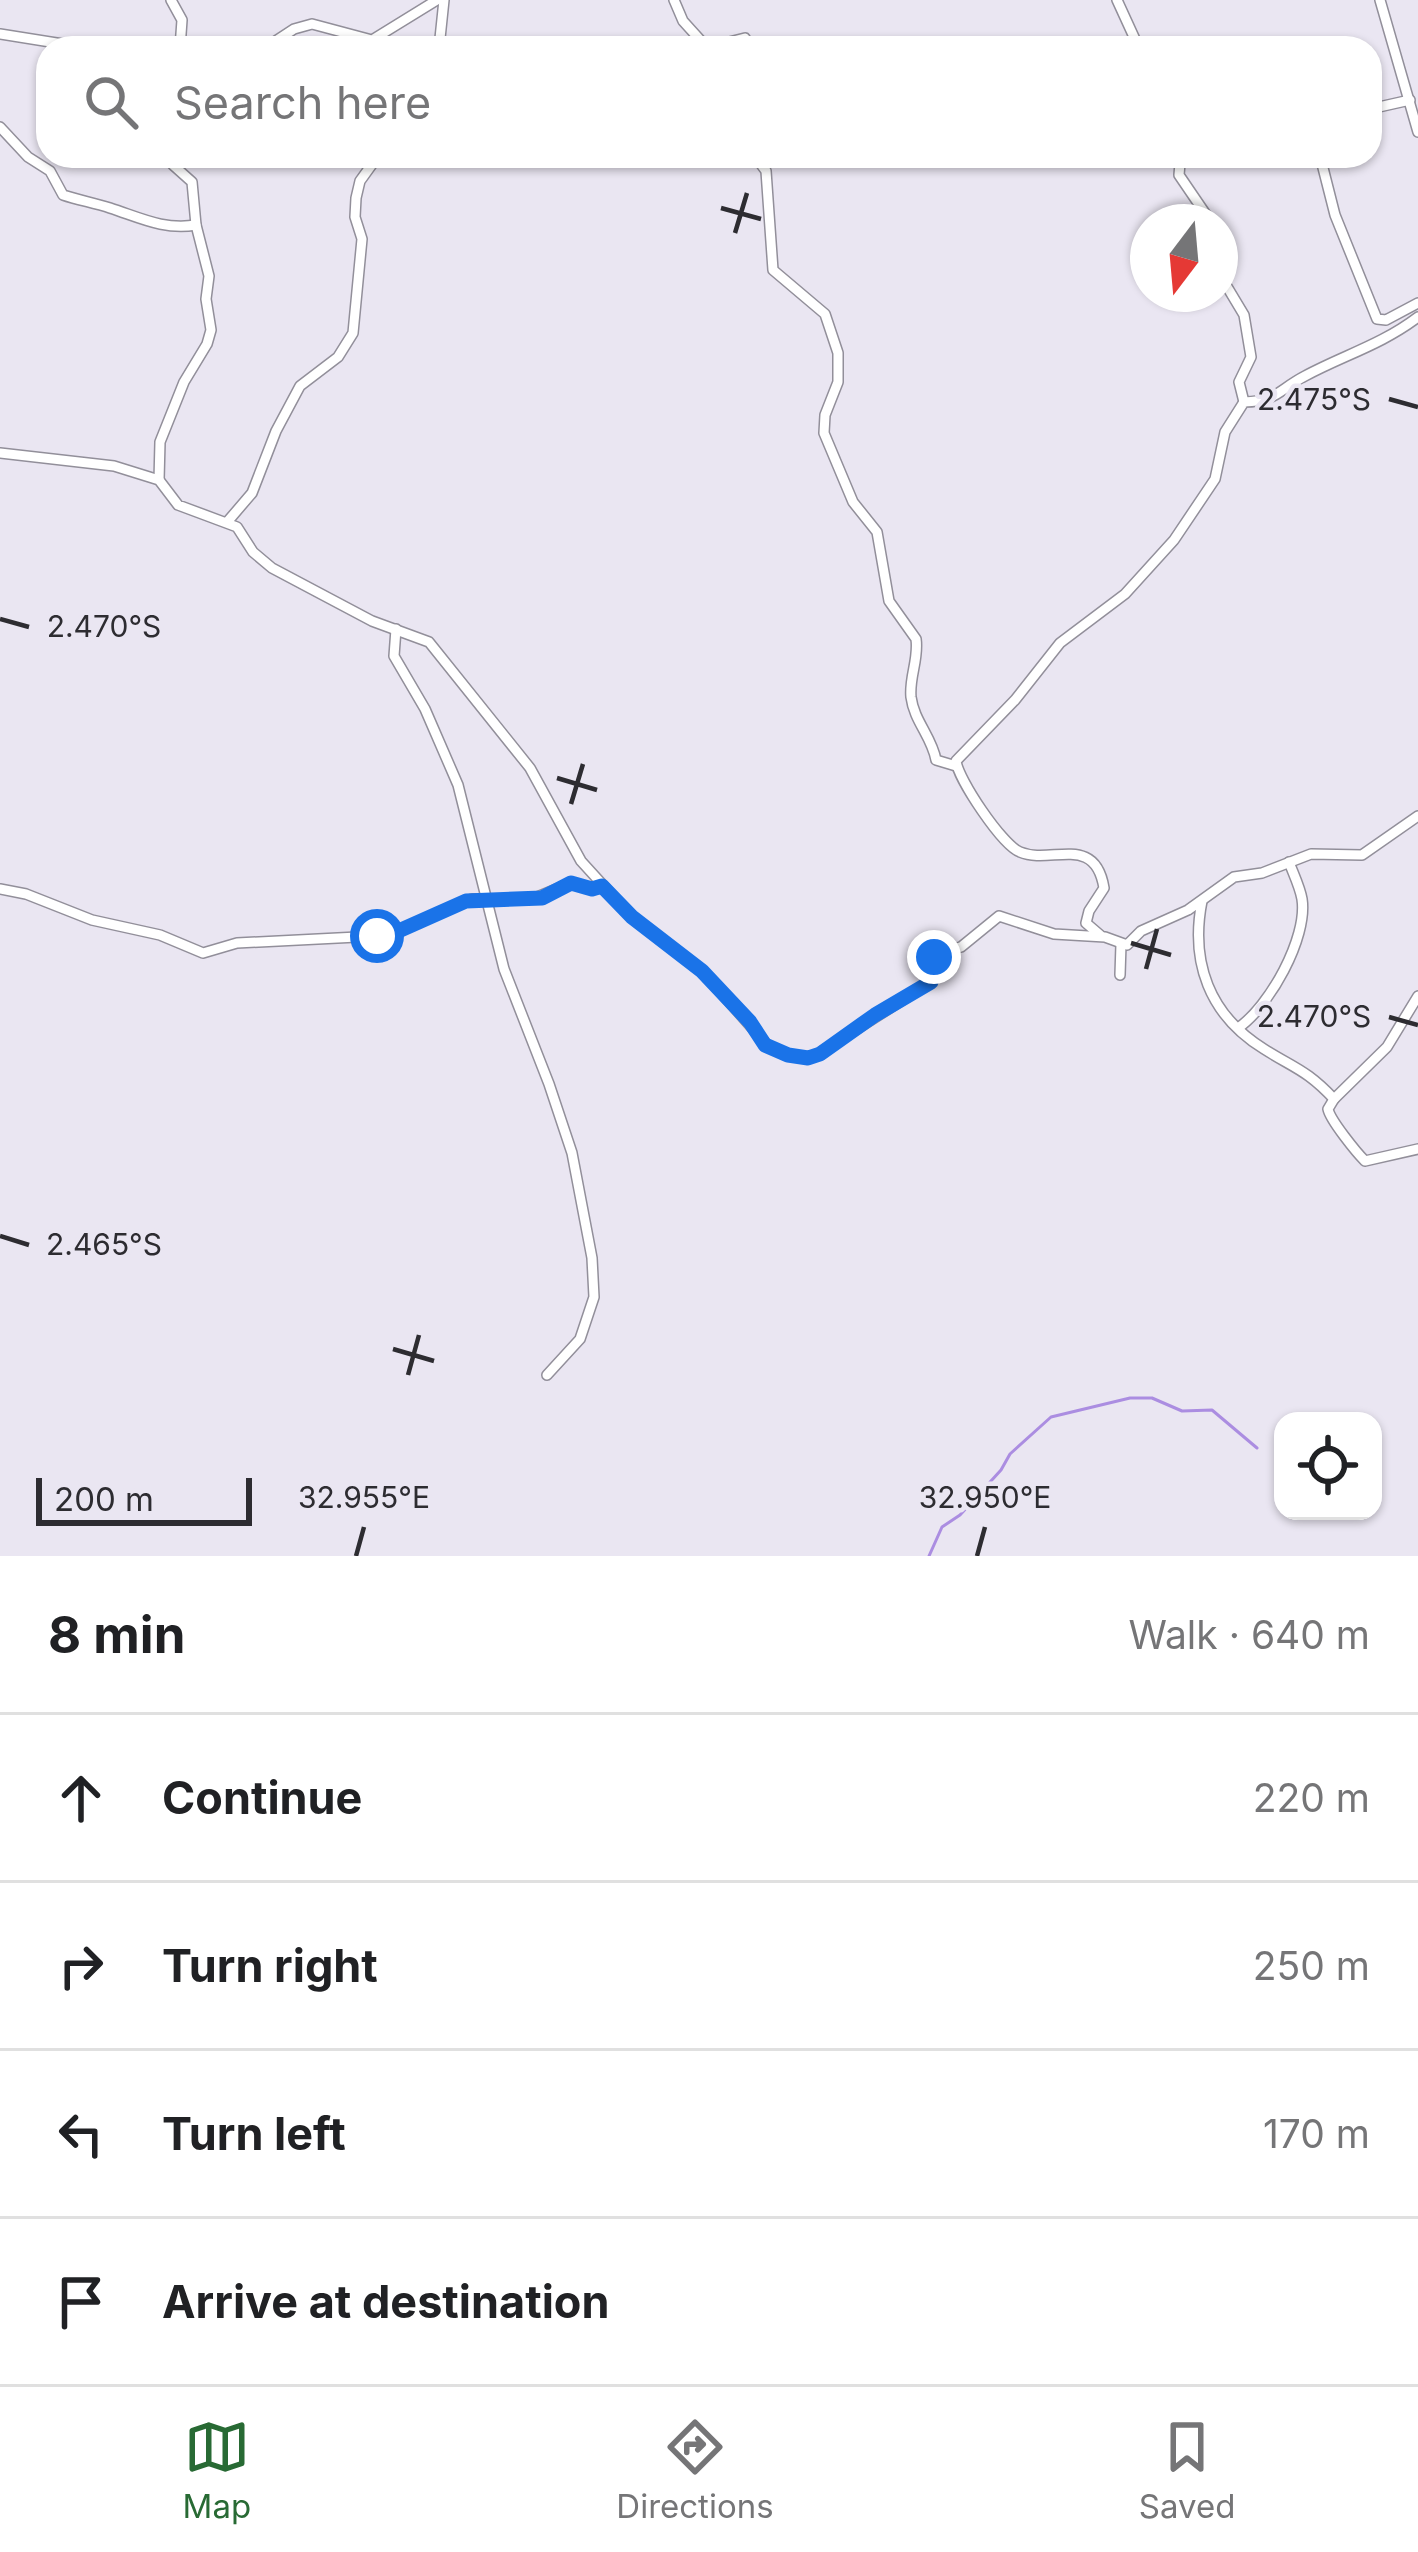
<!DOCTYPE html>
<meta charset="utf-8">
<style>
:root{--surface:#fff;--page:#f2f2f2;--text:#202124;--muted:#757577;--line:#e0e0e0;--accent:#286a34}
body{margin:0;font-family:Inter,sans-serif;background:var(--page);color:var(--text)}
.controls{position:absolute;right:36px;bottom:36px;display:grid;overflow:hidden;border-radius:24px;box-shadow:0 3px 9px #0004}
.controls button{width:108px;height:108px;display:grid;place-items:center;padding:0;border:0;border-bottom:3px solid var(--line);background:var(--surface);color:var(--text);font:60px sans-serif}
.compass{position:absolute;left:1130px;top:204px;width:108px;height:108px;border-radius:50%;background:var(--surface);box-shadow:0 3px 9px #0004;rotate:196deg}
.scale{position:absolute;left:36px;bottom:30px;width:216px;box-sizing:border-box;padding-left:12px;border:6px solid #2d2c31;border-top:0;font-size:33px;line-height:42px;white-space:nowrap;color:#2d2c31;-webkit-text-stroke:9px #eae6f2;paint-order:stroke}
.stop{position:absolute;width:36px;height:36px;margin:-27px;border:9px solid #1a73e8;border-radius:50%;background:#fff}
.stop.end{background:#1a73e8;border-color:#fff;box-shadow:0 3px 12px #0008}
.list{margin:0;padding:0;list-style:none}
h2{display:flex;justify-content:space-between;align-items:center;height:156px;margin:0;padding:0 48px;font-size:51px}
h2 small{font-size:39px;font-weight:400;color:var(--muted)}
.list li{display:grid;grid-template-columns:78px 1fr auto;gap:36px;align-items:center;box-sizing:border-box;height:168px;padding:0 48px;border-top:3px solid var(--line)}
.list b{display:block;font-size:45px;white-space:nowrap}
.list em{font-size:39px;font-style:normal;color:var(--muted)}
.icon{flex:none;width:66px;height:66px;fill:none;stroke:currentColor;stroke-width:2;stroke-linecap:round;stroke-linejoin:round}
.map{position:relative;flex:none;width:1418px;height:1556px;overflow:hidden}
.search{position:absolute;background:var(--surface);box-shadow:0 3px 9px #0004;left:36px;right:36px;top:36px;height:132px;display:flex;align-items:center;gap:30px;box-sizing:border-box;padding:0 42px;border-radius:36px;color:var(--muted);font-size:45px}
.sheet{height:828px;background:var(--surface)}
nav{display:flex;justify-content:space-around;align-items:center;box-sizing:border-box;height:168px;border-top:3px solid var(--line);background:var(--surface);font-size:33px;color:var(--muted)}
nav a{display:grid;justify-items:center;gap:6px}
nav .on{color:var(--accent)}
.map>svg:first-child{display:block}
</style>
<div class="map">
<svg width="1418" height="1556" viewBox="0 0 1418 1556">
<rect width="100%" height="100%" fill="#eae6f2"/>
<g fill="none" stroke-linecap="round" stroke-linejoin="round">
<!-- stream -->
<polyline stroke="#ab8de1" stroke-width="3" points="929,1556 942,1527 960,1515 1001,1470 1010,1454 1051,1417 1130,1398 1152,1398 1182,1411 1212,1410 1257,1448"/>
<!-- minor casing -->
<g stroke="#928f9a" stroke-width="12">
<g id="minor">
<polyline points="171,0 182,20 180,48"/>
<polyline points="674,0 683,21 702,42 721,44 745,38 750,48"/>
<polyline points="1117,0 1139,48"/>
<polyline points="1380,0 1418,132"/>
<polyline points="0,34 88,48"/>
<polyline points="265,48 294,29 312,24 372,40 437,0"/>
<polyline points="439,48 444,0"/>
<polyline points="1370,109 1410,100"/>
<path d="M 0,127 L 28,157 L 50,171 L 63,195 C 78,200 95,203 110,208 C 141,218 163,230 196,225"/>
<path d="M 755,156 L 766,171 L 773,270 L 825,314 L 838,353 L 838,382 L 825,415 L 824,433 L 853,502 L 877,532 L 889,601 L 916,639 C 919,659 909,677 911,697 C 914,721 932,737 936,760 L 956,766"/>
<polyline points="1144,156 1180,163"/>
<polyline points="1187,156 1180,163 1179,175 1211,222"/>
<polyline points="1320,156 1335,215 1377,319 1386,320 1418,303"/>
<polyline points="1220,236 1229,257 1223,280 1244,315 1251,357 1239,382 1244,402"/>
<polyline points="0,453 114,466 159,480 178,505 237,527 253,552 272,568 372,621 429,642 530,768 581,861 632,917 702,971 769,1047 794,1057 813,1057 926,985 933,979 937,952 961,947 999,916 1054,934 1105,937 1127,945 1141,931 1188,910 1234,877 1262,873 1311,854 1362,855 1418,816"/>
<polyline points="159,480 160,442 184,382 207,344 211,330 206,299 209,276 196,225 192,182 173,165 172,156"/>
<polyline points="228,521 252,493 276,431 300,386 338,357 353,333 362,239 355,217 356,198 360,181 378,156"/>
<polyline points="396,629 394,656 425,709 458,785 504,969 549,1084 572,1153 592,1258 594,1297 580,1339 547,1375"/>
<polyline points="0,889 26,894 92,920 160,935 203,953 237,943 377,936 395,933 472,899 532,899 571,883 589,888 602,885"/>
<path d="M 1202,901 C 1190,962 1209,1015 1264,1049 C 1294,1068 1307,1070 1334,1099"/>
<path d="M 1100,935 L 1086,923 L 1089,911 L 1104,888 C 1095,833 1051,865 1020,852 C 1002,845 958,779 956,761 L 1015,700 L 1060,643 L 1125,594 L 1174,540 L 1215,479 L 1225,432 L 1244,402 C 1278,401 1278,390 1305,376 C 1344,355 1381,345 1418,317"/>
<polyline points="1120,975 1121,944"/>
<path d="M 1418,996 L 1387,1047 L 1334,1099 L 1328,1109 C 1330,1120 1357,1153 1365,1161 L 1418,1149"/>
<path d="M 1238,1028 C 1269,1007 1308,938 1302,899 C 1300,887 1293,873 1289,862"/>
</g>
</g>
<!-- minor -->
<use href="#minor" stroke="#fff" stroke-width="9"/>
</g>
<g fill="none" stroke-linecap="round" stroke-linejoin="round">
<!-- route -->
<polyline stroke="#1a73e8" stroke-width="15" points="377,936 394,933 466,901 542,898 571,883 592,889 602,886 632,917 702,971 750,1022 765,1045 788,1055 808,1058 820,1054 875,1015 931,982 934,957"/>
</g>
<!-- ticks -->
<path fill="none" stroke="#2d2c31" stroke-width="4.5" d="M 721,208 L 761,219M 735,233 L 747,193M 1389,399 L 1418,407M 0,619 L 29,627M 557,778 L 597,790M 571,804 L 583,764M 1131,943 L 1171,955M 1146,969 L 1157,929M 1389,1017 L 1418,1025M 0,1236 L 29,1245M 393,1349 L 434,1361M 408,1375 L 419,1335M 356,1556 L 364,1527M 977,1556 L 985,1527"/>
<g font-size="30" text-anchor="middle" fill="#2d2c31" stroke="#eae6f2" stroke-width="9" stroke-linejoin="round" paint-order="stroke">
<text x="1314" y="410">2.475°S</text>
<text x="104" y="637">2.470°S</text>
<text x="1314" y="1027">2.470°S</text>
<text x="104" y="1255">2.465°S</text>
<text x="364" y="1508">32.955°E</text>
<text x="985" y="1508">32.950°E</text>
</g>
</svg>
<div class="controls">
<button><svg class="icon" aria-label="locate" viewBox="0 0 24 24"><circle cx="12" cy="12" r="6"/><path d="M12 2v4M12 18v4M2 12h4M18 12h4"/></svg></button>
</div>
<svg class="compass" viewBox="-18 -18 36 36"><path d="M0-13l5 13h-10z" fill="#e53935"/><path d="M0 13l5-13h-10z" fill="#757577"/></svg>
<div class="scale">200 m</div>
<div class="stop" style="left:377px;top:936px"></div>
<div class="stop end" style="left:934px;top:957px"></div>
<div class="search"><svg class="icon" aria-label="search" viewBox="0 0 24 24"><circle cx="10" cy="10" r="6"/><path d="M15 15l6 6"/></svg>Search here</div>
</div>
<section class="sheet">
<h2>8 min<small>Walk · 640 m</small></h2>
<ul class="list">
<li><svg class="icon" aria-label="ahead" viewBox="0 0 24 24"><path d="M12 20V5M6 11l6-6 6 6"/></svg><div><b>Continue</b></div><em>220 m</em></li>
<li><svg class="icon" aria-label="right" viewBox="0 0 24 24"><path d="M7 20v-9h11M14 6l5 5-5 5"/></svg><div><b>Turn right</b></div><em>250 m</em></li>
<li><svg class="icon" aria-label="left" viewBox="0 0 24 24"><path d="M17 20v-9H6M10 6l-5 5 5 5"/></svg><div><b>Turn left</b></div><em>170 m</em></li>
<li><svg class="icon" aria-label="arrive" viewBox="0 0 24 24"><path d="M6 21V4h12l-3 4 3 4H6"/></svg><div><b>Arrive at destination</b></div></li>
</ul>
</section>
<nav>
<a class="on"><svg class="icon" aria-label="map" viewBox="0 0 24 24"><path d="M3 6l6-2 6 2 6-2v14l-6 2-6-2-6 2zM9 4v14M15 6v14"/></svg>Map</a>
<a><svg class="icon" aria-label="directions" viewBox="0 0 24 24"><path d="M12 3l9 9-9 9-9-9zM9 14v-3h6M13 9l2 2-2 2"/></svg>Directions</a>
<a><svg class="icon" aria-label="saved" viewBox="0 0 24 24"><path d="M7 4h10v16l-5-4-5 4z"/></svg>Saved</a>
</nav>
